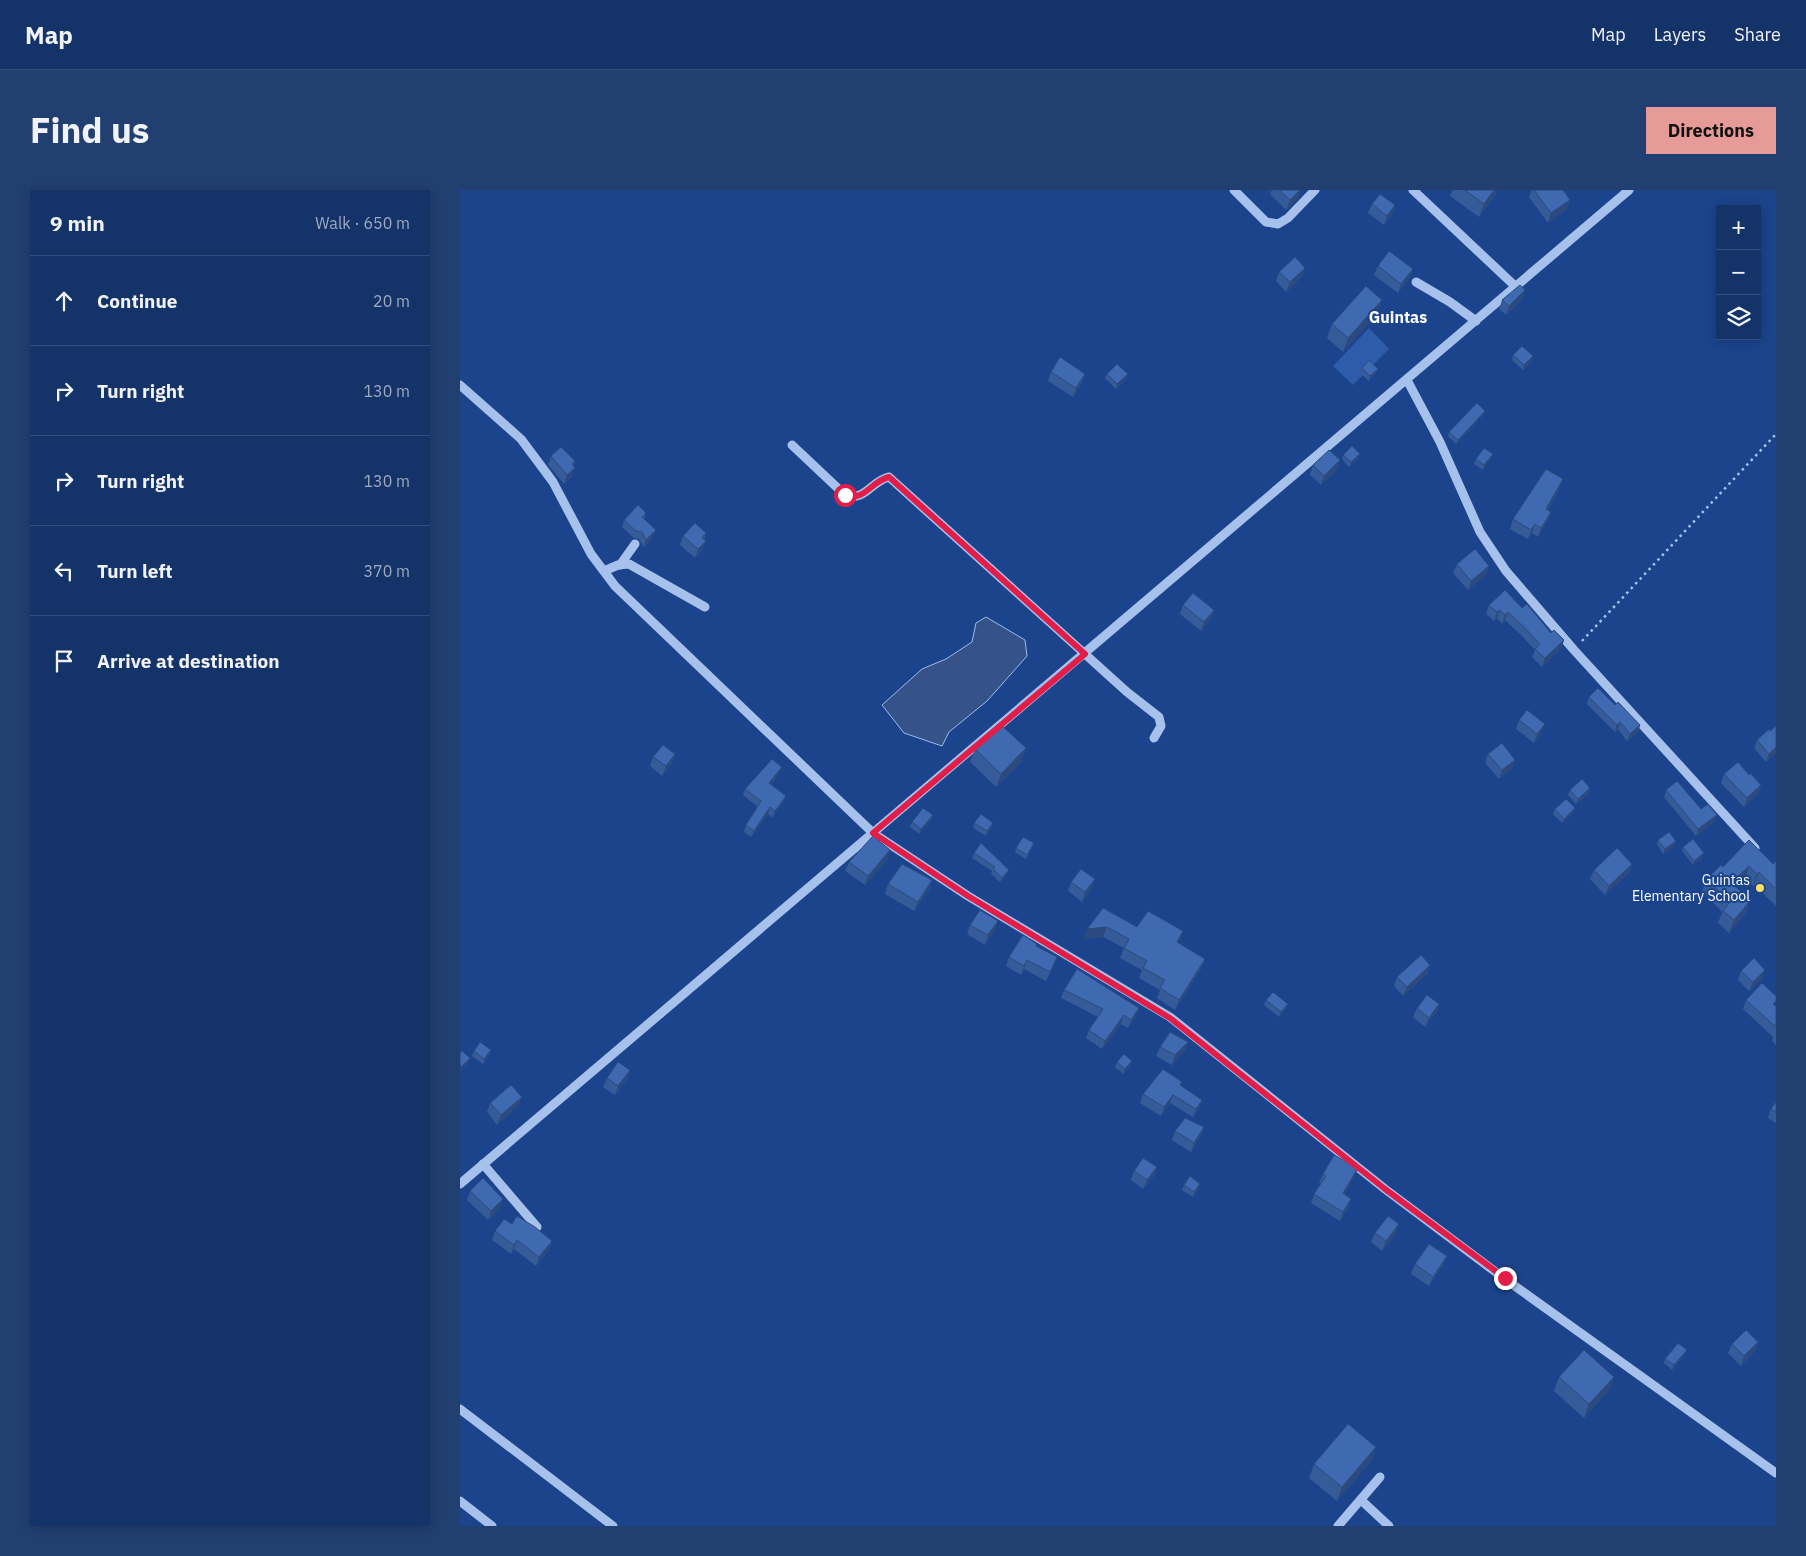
<!DOCTYPE html>
<meta charset="utf-8">
<style>
:root{--surface:#143369;--page:#213f71;--text:#f1f3f6;--muted:#9daac0;--line:#334e7d;--accent:#e69b98}
body{margin:0;font-family:"IBM Plex Sans",sans-serif;background:var(--page);color:var(--text)}
.controls{position:absolute;right:15px;top:15px;display:grid;overflow:hidden;border-radius:0px;box-shadow:0 2px 12px #0003}
.controls button{width:45px;height:45px;display:grid;place-items:center;padding:0;border:0;border-bottom:1px solid var(--line);background:var(--surface);color:var(--text);font:25px sans-serif}
.stop{position:absolute;width:15px;height:15px;margin:-11px;border:4px solid #e11d48;border-radius:50%;background:#fff}
.stop.end{background:#e11d48;border-color:#fff;box-shadow:0 1px 5px #0008}
.list{margin:0;padding:0;list-style:none}
h2{display:flex;justify-content:space-between;align-items:center;height:65px;margin:0;padding:0 20px;font-size:21px}
h2 small{font-size:16px;font-weight:400;color:var(--muted)}
.list li{display:grid;grid-template-columns:32px 1fr auto;gap:15px;align-items:center;box-sizing:border-box;height:90px;padding:0 20px;border-top:1px solid var(--line)}
.list b{display:block;font-size:19px;white-space:nowrap}
.list em{font-size:16px;font-style:normal;color:var(--muted)}
.icon{flex:none;width:28px;height:28px;fill:none;stroke:currentColor;stroke-width:2;stroke-linecap:round;stroke-linejoin:round}
.map{position:relative;flex:none;width:1316px;height:1336px;overflow:hidden;border-radius:0px}
header{display:flex;align-items:center;gap:30px;box-sizing:border-box;height:70px;padding:0 25px;background:var(--surface);border-bottom:1px solid var(--line)}
header strong{font-size:24px}
nav{display:flex;gap:28px;margin-inline-start:auto;font-size:18px}
.intro{display:flex;align-items:center;justify-content:space-between;box-sizing:border-box;height:120px;padding:0 30px}
h1{margin:0;font-size:35px}
.button{padding:12px 22px;border-radius:0px;background:var(--accent);color:#111;font-size:18px;font-weight:700}
main{display:flex;gap:30px;padding:0 30px}
aside{flex:1;background:var(--surface);border-radius:0px;box-shadow:0 2px 12px #0003}
.map>svg:first-child{display:block}
</style>
<header>
<strong>Map</strong>
<nav><a>Map</a><a>Layers</a><a>Share</a></nav>
</header>
<div class="intro"><h1>Find us</h1><a class="button">Directions</a></div>
<main>
<aside>
<h2>9 min<small>Walk · 650 m</small></h2>
<ul class="list">
<li><svg class="icon" aria-label="ahead" viewBox="0 0 24 24"><path d="M12 20V5M6 11l6-6 6 6"/></svg><div><b>Continue</b></div><em>20 m</em></li>
<li><svg class="icon" aria-label="right" viewBox="0 0 24 24"><path d="M7 20v-9h11M14 6l5 5-5 5"/></svg><div><b>Turn right</b></div><em>130 m</em></li>
<li><svg class="icon" aria-label="right" viewBox="0 0 24 24"><path d="M7 20v-9h11M14 6l5 5-5 5"/></svg><div><b>Turn right</b></div><em>130 m</em></li>
<li><svg class="icon" aria-label="left" viewBox="0 0 24 24"><path d="M17 20v-9H6M10 6l-5 5 5 5"/></svg><div><b>Turn left</b></div><em>370 m</em></li>
<li><svg class="icon" aria-label="arrive" viewBox="0 0 24 24"><path d="M6 21V4h12l-3 4 3 4H6"/></svg><div><b>Arrive at destination</b></div></li>
</ul>
</aside>
<div class="map">
<svg width="1316" height="1336" viewBox="0 0 1316 1336">
<rect width="100%" height="100%" fill="#1b448c"/>
<!-- green -->
<polygon fill="#2e5caa" points="909,138 929,159 893,195 873,176"/>
<!-- water -->
<polygon fill="#355388" stroke="#9abbef" points="526,427 565,450 567,466 527,511 489,542 482,556 444,543 422,515 462,479 486,469 512,452 516,433"/>
<g fill="none" stroke-linecap="round" stroke-linejoin="round">
<!-- path -->
<polyline stroke="#a7c1ed" stroke-width="2.5" stroke-dasharray="2.5 4" stroke-linecap="butt" points="1122,451 1316,244"/>
<!-- minor -->
<g stroke="#a7c1ed" stroke-width="9">
<polyline points="774,0 806,32 818,34 828,28 855,0"/>
<polyline points="953,0 1056,97"/>
<polyline points="956,92 990,112 1016,131"/>
<polyline points="947,190 980,252 1020,342 1046,381 1114,460 1295,658"/>
<polyline points="0,195 61,249 93,292 131,364 155,396 413,643 508,706 710,827 925,999 1045,1089 1316,1283"/>
<path d="M 332,255 L 385,305 C 405,312 411,291 429,287 L 667,502 L 699,527 L 701,536 L 694,548"/>
<polyline points="160,375 175,354"/>
<polyline points="144,381 158,375 169,374 245,417"/>
<polyline points="23,974 77,1037"/>
<polyline points="0,994 1169,0"/>
<polyline points="0,1219 153,1336"/>
<polyline points="901,1310 929,1336"/>
<polyline points="0,1311 32,1336"/>
<polyline points="878,1336 920,1287"/>
</g>
</g>
<!-- wall -->
<g fill="#365b99">
<polygon points="812,0 841,0 838,8 826,20 810,4"/>
<polygon points="993,0 1037,0 1036,4 1019,27 990,6"/>
<polygon points="1072,0 1103,0 1107,19 1088,33 1069,7"/>
<polygon points="912,14 935,15 932,24 924,35 908,23"/>
<polygon points="918,76 953,79 949,88 938,103 914,85"/>
<polygon points="845,78 841,87 826,102 816,91 819,82"/>
<polygon points="1065,100 1062,109 1046,125 1039,119 1042,110"/>
<polygon points="917,124 883,162 867,148 872,134"/>
<polygon points="1053,165 1072,171 1063,180 1052,170"/>
<polygon points="902,178 916,183 909,191 900,183"/>
<polygon points="591,182 625,184 622,193 613,207 588,191"/>
<polygon points="647,184 666,189 656,199 645,188"/>
<polygon points="1025,221 1023,225 996,254 988,246 989,242"/>
<polygon points="1033,264 1031,268 1023,280 1014,274 1016,269"/>
<polygon points="883,265 898,269 889,277 882,269"/>
<polygon points="91,266 115,271 113,276 111,287 104,294 88,275"/>
<polygon points="880,270 877,280 861,295 850,285 853,275"/>
<polygon points="1100,298 1088,320 1091,322 1087,331 1078,347 1072,343 1068,349 1050,339 1053,329"/>
<polygon points="186,323 184,329 196,340 193,347 184,357 179,349 174,348 162,337 164,330"/>
<polygon points="246,343 244,349 246,351 242,360 235,368 220,355 223,346"/>
<polygon points="997,374 1029,376 1026,385 1008,400 993,383"/>
<polygon points="723,415 754,420 751,429 741,441 720,424"/>
<polygon points="1029,415 1062,418 1091,443 1104,450 1101,459 1082,477 1072,467 1075,460 1062,446 1045,430 1042,434 1037,428 1034,431 1026,424"/>
<polygon points="1129,507 1155,515 1180,535 1178,542 1167,551 1158,539 1155,542 1127,514"/>
<polygon points="1059,530 1081,543 1074,553 1056,539"/>
<polygon points="1297,550 1316,563 1306,572 1294,558"/>
<polygon points="566,558 561,572 536,597 510,572 515,559"/>
<polygon points="215,564 212,573 202,586 190,576 193,567"/>
<polygon points="1028,564 1052,579 1039,589 1025,573"/>
<polygon points="319,584 311,594 323,613 312,628 308,624 291,647 284,642 286,635 298,617 283,605 285,599"/>
<polygon points="1264,584 1301,595 1298,604 1284,617 1261,593"/>
<polygon points="1110,600 1129,603 1116,614 1108,605"/>
<polygon points="1206,600 1241,619 1257,625 1254,632 1236,646 1204,607"/>
<polygon points="1095,619 1113,623 1102,633 1093,624"/>
<polygon points="473,625 471,630 459,644 450,637 452,632"/>
<polygon points="514,633 533,633 532,637 526,646 513,638"/>
<polygon points="1198,650 1216,651 1214,656 1203,664 1197,654"/>
<polygon points="1223,657 1242,668 1233,675 1222,661"/>
<polygon points="556,658 572,658 566,669 555,662"/>
<polygon points="514,663 547,685 540,692 531,684 532,681 512,668"/>
<polygon points="427,670 405,695 385,681 389,672"/>
<polygon points="1316,671 1316,716 1294,695 1293,696 1285,689 1276,697 1286,723 1269,743 1258,733 1262,722 1242,701 1247,689 1263,677 1313,674"/>
<polygon points="1172,674 1169,683 1145,705 1130,689 1134,680"/>
<polygon points="635,689 632,698 622,712 608,701 611,692"/>
<polygon points="472,690 469,700 454,721 425,704 428,694"/>
<polygon points="643,718 677,737 720,751 718,753 745,769 741,779 715,820 697,808 700,800 679,788 682,780 660,768 664,758 643,747 623,749"/>
<polygon points="510,735 535,740 525,755 507,744"/>
<polygon points="576,756 597,767 594,776 586,791 564,779 561,785 546,776 549,767"/>
<polygon points="970,775 967,784 943,806 934,796 937,787"/>
<polygon points="1281,781 1302,789 1289,801 1278,790"/>
<polygon points="604,800 679,818 676,826 668,838 661,834 642,859 626,848 629,840 638,827 601,808"/>
<polygon points="806,810 828,814 826,818 819,827 804,815"/>
<polygon points="1286,810 1316,816 1316,855 1312,851 1313,847 1283,819"/>
<polygon points="979,814 976,823 965,837 953,827 957,818"/>
<polygon points="728,852 725,861 712,875 696,866 700,857"/>
<polygon points="31,860 29,865 23,874 12,866 14,861"/>
<polygon points="657,872 671,875 663,884 655,877"/>
<polygon points="170,880 167,889 155,905 143,897 147,888"/>
<polygon points="720,896 742,910 739,918 733,927 710,913 701,926 680,913 683,904"/>
<polygon points="62,907 58,916 37,935 27,922 30,913"/>
<polygon points="1316,912 1316,933 1308,928 1311,919"/>
<polygon points="744,937 741,946 731,962 712,950 715,941"/>
<polygon points="697,977 694,986 683,999 671,990 674,981"/>
<polygon points="863,984 894,988 884,1004 891,1009 888,1018 880,1031 851,1013 854,1004 861,994 859,994"/>
<polygon points="724,995 739,998 733,1007 722,1000"/>
<polygon points="10,1001 40,1018 28,1030 7,1010"/>
<polygon points="35,1041 89,1060 76,1076 54,1059 51,1064 32,1050"/>
<polygon points="915,1043 936,1044 922,1061 911,1052"/>
<polygon points="955,1074 983,1075 969,1096 951,1084"/>
<polygon points="1298,1152 1295,1161 1281,1176 1268,1163 1272,1154"/>
<polygon points="1227,1160 1225,1164 1212,1180 1204,1173 1205,1169"/>
<polygon points="1099,1187 1154,1187 1149,1200 1124,1228 1094,1201"/>
<polygon points="916,1257 911,1271 877,1311 849,1288 854,1274"/>
</g>
<!-- shaded-wall -->
<g fill="#2c4a7d">
<polygon points="840,0 841,0 838,8 826,20 830,10"/>
<polygon points="1034,0 1037,0 1036,4 1019,27 1024,14"/>
<polygon points="1110,10 1107,19 1088,33 1091,23"/>
<polygon points="935,15 932,24 924,35 927,26"/>
<polygon points="845,78 841,87 826,102 830,92"/>
<polygon points="953,79 949,88 938,103 941,94"/>
<polygon points="1065,100 1062,109 1046,125 1049,116"/>
<polygon points="922,110 917,124 883,162 888,148"/>
<polygon points="1073,166 1072,171 1063,180 1064,175"/>
<polygon points="918,179 916,183 909,191 910,186"/>
<polygon points="625,184 622,193 613,207 616,198"/>
<polygon points="668,184 666,189 656,199 657,194"/>
<polygon points="1025,221 1023,225 996,254 998,250"/>
<polygon points="900,264 898,269 889,277 891,272"/>
<polygon points="1033,264 1031,268 1023,280 1024,275"/>
<polygon points="880,270 877,280 861,295 864,286"/>
<polygon points="115,278 111,287 104,294 107,285"/>
<polygon points="1103,289 1100,298 1083,328 1086,319"/>
<polygon points="1091,322 1087,331 1078,347 1081,338"/>
<polygon points="1075,334 1072,343 1068,349 1071,340"/>
<polygon points="196,340 193,347 184,357 186,350"/>
<polygon points="246,351 242,360 235,368 238,359"/>
<polygon points="1029,376 1026,385 1008,400 1011,391"/>
<polygon points="754,420 751,429 741,441 744,432"/>
<polygon points="1040,420 1037,428 1034,431 1037,422"/>
<polygon points="1048,422 1045,430 1042,434 1045,425"/>
<polygon points="1104,450 1101,459 1082,477 1085,468"/>
<polygon points="1160,532 1158,539 1155,542 1157,535"/>
<polygon points="1085,534 1081,543 1074,553 1077,544"/>
<polygon points="1180,535 1178,542 1167,551 1170,544"/>
<polygon points="1316,557 1316,563 1306,572 1309,564"/>
<polygon points="566,558 561,572 536,597 541,584"/>
<polygon points="215,564 212,573 202,586 206,576"/>
<polygon points="1055,570 1052,579 1039,589 1042,580"/>
<polygon points="322,577 319,584 306,600 309,593"/>
<polygon points="1301,595 1298,604 1284,617 1287,608"/>
<polygon points="1130,598 1129,603 1116,614 1118,609"/>
<polygon points="326,606 323,613 312,628 315,621"/>
<polygon points="310,617 308,624 291,647 294,641"/>
<polygon points="1115,618 1113,623 1102,633 1104,629"/>
<polygon points="473,625 471,630 459,644 461,639"/>
<polygon points="1257,625 1254,632 1236,646 1238,639"/>
<polygon points="533,633 532,637 526,646 527,641"/>
<polygon points="1216,651 1214,656 1203,664 1205,659"/>
<polygon points="430,660 427,670 405,695 408,686"/>
<polygon points="1244,663 1242,668 1233,675 1234,671"/>
<polygon points="1172,674 1169,683 1145,705 1149,696"/>
<polygon points="1289,676 1285,689 1267,706 1271,693"/>
<polygon points="549,680 547,685 540,692 542,688"/>
<polygon points="1299,682 1294,695 1293,696 1297,684"/>
<polygon points="635,689 632,698 622,712 625,702"/>
<polygon points="472,690 469,700 454,721 458,712"/>
<polygon points="1291,710 1286,723 1269,743 1274,730"/>
<polygon points="538,731 535,740 525,755 528,745"/>
<polygon points="647,737 643,747 623,749 627,739"/>
<polygon points="723,741 720,751 713,762 717,752"/>
<polygon points="597,767 594,776 586,791 590,782"/>
<polygon points="745,769 741,779 715,820 719,810"/>
<polygon points="567,770 564,779 561,785 564,776"/>
<polygon points="970,775 967,784 943,806 947,797"/>
<polygon points="1305,780 1302,789 1289,801 1293,792"/>
<polygon points="828,814 826,818 819,827 821,822"/>
<polygon points="979,814 976,823 965,837 969,828"/>
<polygon points="679,818 676,826 668,838 671,830"/>
<polygon points="664,825 661,834 642,859 645,851"/>
<polygon points="728,852 725,861 712,875 715,865"/>
<polygon points="31,860 29,865 23,874 24,869"/>
<polygon points="10,868 8,873 0,881 1,877"/>
<polygon points="672,871 671,875 663,884 665,879"/>
<polygon points="170,880 167,889 155,905 158,896"/>
<polygon points="713,905 710,913 701,926 704,917"/>
<polygon points="62,907 58,916 37,935 41,925"/>
<polygon points="742,910 739,918 733,927 736,919"/>
<polygon points="744,937 741,946 731,962 734,953"/>
<polygon points="697,977 694,986 683,999 687,990"/>
<polygon points="898,978 894,988 880,1013 883,1003"/>
<polygon points="740,994 739,998 733,1007 734,1002"/>
<polygon points="43,1009 40,1018 28,1030 31,1021"/>
<polygon points="891,1009 888,1018 880,1031 883,1022"/>
<polygon points="939,1034 936,1044 922,1061 926,1051"/>
<polygon points="57,1050 54,1059 51,1064 54,1055"/>
<polygon points="92,1051 89,1060 76,1076 79,1067"/>
<polygon points="987,1066 983,1075 969,1096 973,1087"/>
<polygon points="1298,1152 1295,1161 1281,1176 1284,1166"/>
<polygon points="1227,1160 1225,1164 1212,1180 1214,1175"/>
<polygon points="1154,1187 1149,1200 1124,1228 1129,1214"/>
<polygon points="916,1257 911,1271 877,1311 882,1297"/>
</g>
<!-- building -->
<g fill="#3f6ab2" stroke="#2c4a7d">
<polygon points="819,0 840,0 830,10"/>
<polygon points="1005,0 1034,0 1024,14"/>
<polygon points="1074,0 1103,0 1110,10 1091,23"/>
<polygon points="920,4 935,15 927,26 912,14"/>
<polygon points="929,61 953,79 941,94 918,76"/>
<polygon points="835,67 845,78 830,92 819,82"/>
<polygon points="1060,95 1065,100 1049,116 1042,110"/>
<polygon points="906,96 922,110 888,148 872,134"/>
<polygon points="1062,156 1073,166 1064,175 1053,165"/>
<polygon points="600,167 625,184 616,198 591,182"/>
<polygon points="909,170 918,179 910,186 902,178"/>
<polygon points="657,174 668,184 657,194 647,184"/>
<polygon points="1017,213 1025,221 998,250 989,242"/>
<polygon points="892,256 900,264 891,272 883,265"/>
<polygon points="101,257 115,271 112,274 115,278 107,285 91,266"/>
<polygon points="1024,258 1033,264 1024,275 1016,269"/>
<polygon points="869,260 880,270 864,286 853,275"/>
<polygon points="1086,279 1103,289 1086,319 1091,322 1081,338 1075,334 1071,340 1053,329"/>
<polygon points="178,315 186,323 182,327 196,340 186,350 182,342 176,341 164,330"/>
<polygon points="235,333 246,343 242,348 246,351 238,359 223,346"/>
<polygon points="1015,359 1029,376 1011,391 997,374"/>
<polygon points="1045,400 1062,418 1067,414 1091,443 1094,440 1104,450 1085,468 1075,459 1080,454 1065,438 1048,422 1045,425 1040,420 1037,422 1029,415"/>
<polygon points="733,403 754,420 744,432 723,415"/>
<polygon points="1138,498 1155,515 1158,512 1180,535 1170,544 1160,532 1157,535 1129,507"/>
<polygon points="1067,520 1085,534 1077,544 1059,530"/>
<polygon points="540,534 566,558 541,584 515,559"/>
<polygon points="1316,536 1316,557 1309,564 1297,550 1309,539 1310,541"/>
<polygon points="1042,553 1055,570 1042,580 1028,564"/>
<polygon points="203,555 215,564 206,576 193,567"/>
<polygon points="312,569 322,577 309,593 326,606 315,621 310,617 294,641 286,635 301,611 285,599"/>
<polygon points="1278,572 1289,585 1290,583 1301,595 1287,608 1264,584"/>
<polygon points="1122,589 1130,598 1118,609 1110,600"/>
<polygon points="1217,591 1241,619 1248,614 1257,625 1238,639 1206,600"/>
<polygon points="1106,609 1115,618 1104,629 1095,619"/>
<polygon points="463,618 473,625 461,639 452,632"/>
<polygon points="521,624 533,633 527,641 514,633"/>
<polygon points="1209,642 1216,651 1205,659 1198,650"/>
<polygon points="413,646 430,660 408,686 389,672"/>
<polygon points="563,647 574,653 567,665 556,658"/>
<polygon points="1233,649 1244,663 1234,671 1223,657"/>
<polygon points="1289,650 1313,674 1316,671 1316,699 1299,682 1297,684 1289,676 1271,693 1291,710 1274,730 1263,721 1270,712 1247,689 1261,675 1263,677"/>
<polygon points="521,653 549,680 542,688 533,679 535,677 514,663"/>
<polygon points="1157,658 1172,674 1149,696 1134,680"/>
<polygon points="442,674 472,690 458,712 428,694"/>
<polygon points="621,679 635,689 625,702 611,692"/>
<polygon points="643,718 677,737 688,721 723,741 717,752 745,769 719,810 700,798 705,790 683,778 687,771 664,758 669,749 647,737 627,739"/>
<polygon points="520,720 538,731 528,745 510,735"/>
<polygon points="563,745 577,754 576,756 597,767 590,782 567,770 564,776 549,767"/>
<polygon points="961,765 970,775 947,797 937,787"/>
<polygon points="1294,768 1305,780 1293,792 1281,781"/>
<polygon points="617,779 679,818 671,830 664,825 645,851 629,840 643,819 604,800"/>
<polygon points="1302,793 1316,806 1316,811 1313,814 1316,816 1316,837 1286,810"/>
<polygon points="813,802 828,814 821,822 806,810"/>
<polygon points="967,805 979,814 969,828 957,818"/>
<polygon points="710,842 728,852 715,865 700,857"/>
<polygon points="20,852 31,860 24,869 14,861"/>
<polygon points="2,861 10,868 1,877 0,875 0,863"/>
<polygon points="664,864 672,871 665,879 657,872"/>
<polygon points="158,872 170,880 158,896 147,888"/>
<polygon points="703,879 722,892 720,895 742,910 736,919 713,905 704,917 683,904"/>
<polygon points="51,895 62,907 41,925 30,913"/>
<polygon points="1316,912 1316,922 1311,919"/>
<polygon points="725,928 744,937 734,953 715,941"/>
<polygon points="874,965 898,978 883,1003 891,1009 883,1022 854,1004 866,986 863,984"/>
<polygon points="683,968 697,977 687,990 674,981"/>
<polygon points="730,986 740,994 734,1002 724,995"/>
<polygon points="23,988 43,1009 31,1021 10,1001"/>
<polygon points="57,1026 75,1037 92,1051 79,1067 57,1050 54,1055 35,1041 44,1029 52,1034"/>
<polygon points="928,1026 939,1034 926,1051 915,1043"/>
<polygon points="969,1054 987,1066 973,1087 955,1074"/>
<polygon points="1286,1140 1298,1152 1284,1166 1272,1154"/>
<polygon points="1218,1153 1227,1160 1214,1175 1205,1169"/>
<polygon points="1124,1160 1154,1187 1129,1214 1099,1187"/>
<polygon points="888,1234 916,1257 882,1297 854,1274"/>
</g>
<g fill="none" stroke-linecap="round" stroke-linejoin="round">
<!-- route -->
<path stroke="#e11d48" stroke-width="6" d="M 385,305 C 405,312 411,291 429,287 L 625,464 L 413,643 L 508,706 L 710,828 L 925,999 L 1045,1088"/>
</g>
<!-- markers -->
<circle fill="#fedd64" stroke="#1b448c" stroke-width="2" cx="1300" cy="698" r="5"/>
<g text-anchor="middle" stroke-width="4" stroke-linejoin="round" paint-order="stroke">
<!-- poi labels -->
<g font-size="14" fill="#fff" stroke="#1b448c" text-anchor="end">
<text x="1290" y="695">Guintas<tspan x="1290" dy="16">Elementary School</tspan></text>
</g>
<!-- quarter labels -->
<g font-size="16" font-weight="bold" fill="#fff" stroke="#1b448c">
<text x="938" y="133">Guintas</text>
</g>
</g>
</svg>
<div class="controls">
<button>+</button>
<button>−</button>
<button><svg class="icon" aria-label="layers" viewBox="0 0 24 24"><path d="M12 4l9 5-9 5-9-5zM3 14l9 5 9-5"/></svg></button>
</div>
<div class="stop" style="left:385px;top:305px"></div>
<div class="stop end" style="left:1045px;top:1088px"></div>
</div>
</main>
